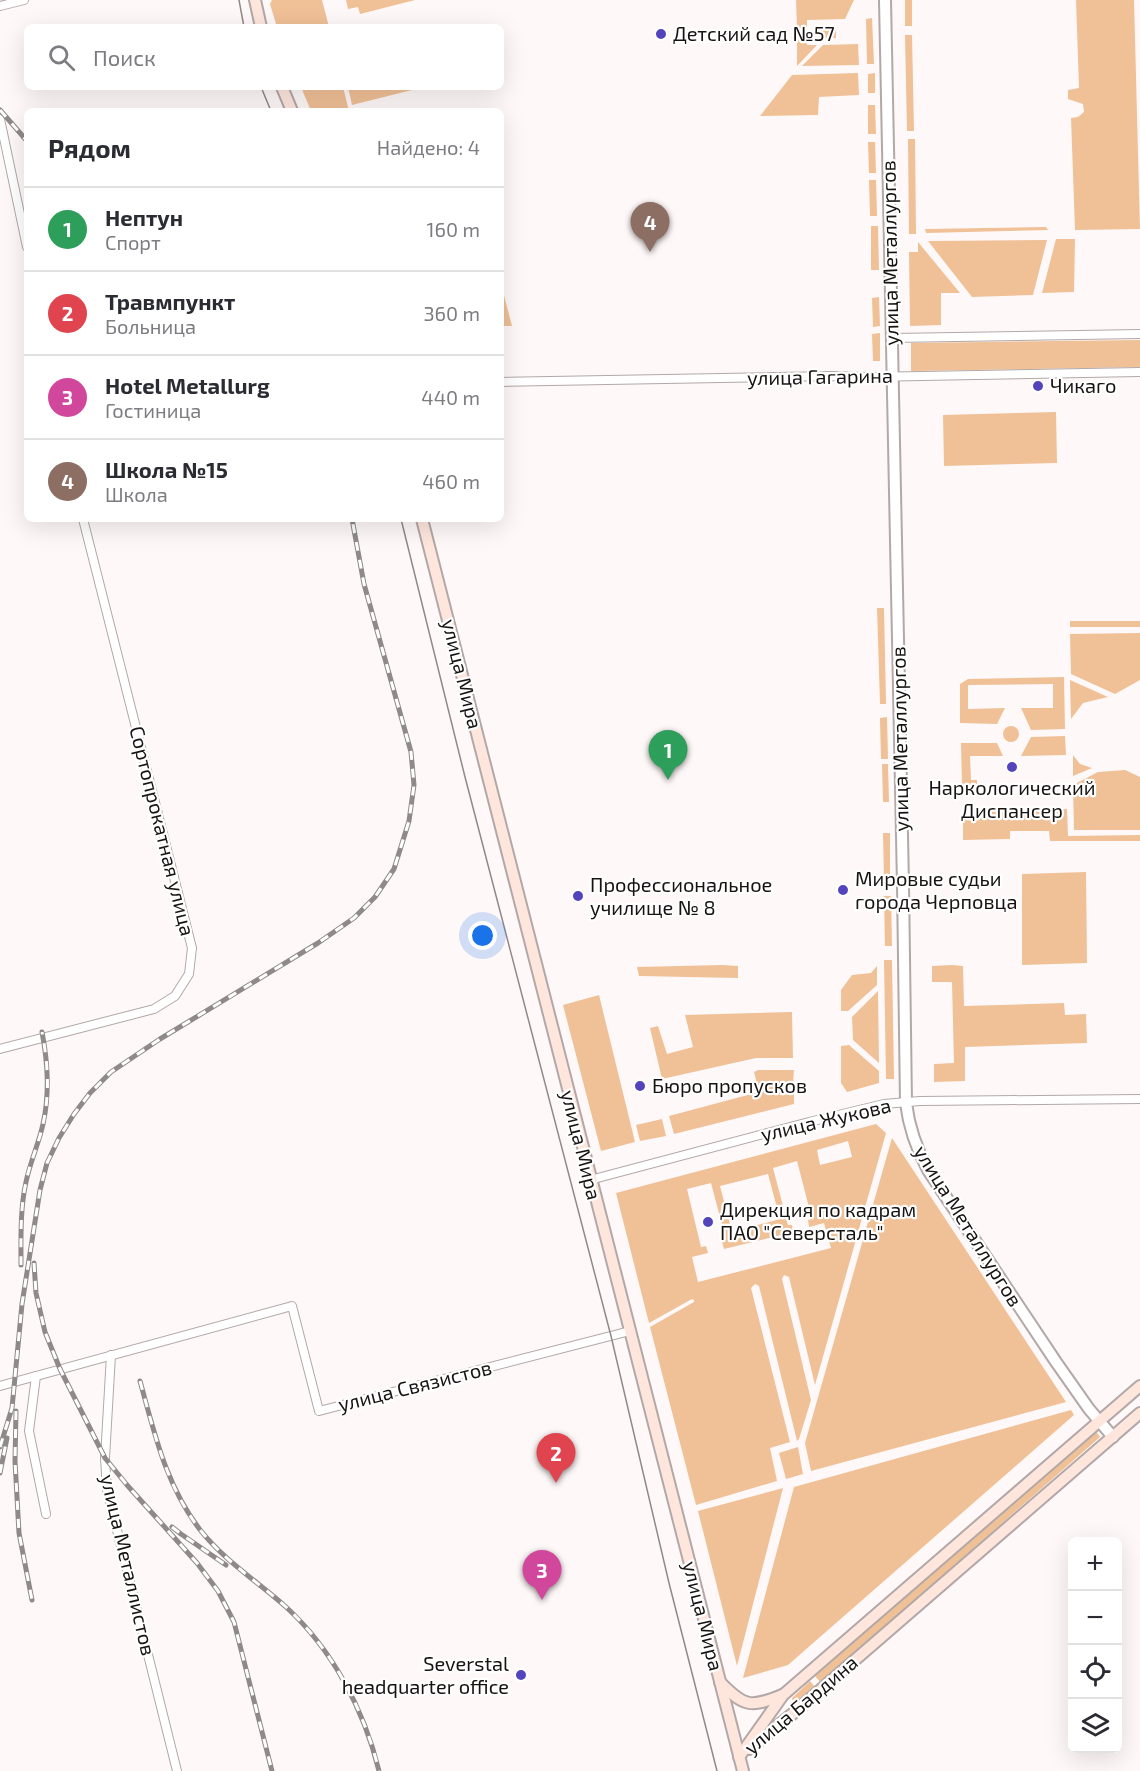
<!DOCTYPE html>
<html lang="ru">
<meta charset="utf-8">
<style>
:root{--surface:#fff;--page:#f2f2f3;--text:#2b2b33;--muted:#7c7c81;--line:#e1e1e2;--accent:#2563eb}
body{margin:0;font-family:"Exo 2",sans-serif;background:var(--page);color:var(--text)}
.controls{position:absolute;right:18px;bottom:18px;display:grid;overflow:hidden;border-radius:9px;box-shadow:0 6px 24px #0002}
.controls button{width:54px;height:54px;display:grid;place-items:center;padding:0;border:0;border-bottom:2px solid var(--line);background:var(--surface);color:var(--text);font:30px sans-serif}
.you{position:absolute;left:483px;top:936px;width:21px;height:21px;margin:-15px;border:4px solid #fff;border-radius:50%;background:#1a73e8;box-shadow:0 0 0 9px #1a73e833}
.badge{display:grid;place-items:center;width:39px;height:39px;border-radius:50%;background:var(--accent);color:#fff;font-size:20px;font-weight:700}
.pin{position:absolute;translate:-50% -50px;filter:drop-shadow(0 2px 3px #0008)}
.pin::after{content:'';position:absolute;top:32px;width:21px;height:18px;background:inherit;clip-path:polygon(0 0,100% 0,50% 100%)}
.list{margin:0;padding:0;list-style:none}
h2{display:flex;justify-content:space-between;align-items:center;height:78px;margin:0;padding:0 24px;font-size:26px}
h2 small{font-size:20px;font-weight:400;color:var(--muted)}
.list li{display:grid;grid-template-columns:39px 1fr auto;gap:18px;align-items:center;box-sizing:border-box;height:84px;padding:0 24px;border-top:2px solid var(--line)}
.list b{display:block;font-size:22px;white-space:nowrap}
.list p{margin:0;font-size:20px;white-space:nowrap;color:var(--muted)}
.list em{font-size:20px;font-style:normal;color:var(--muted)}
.icon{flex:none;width:33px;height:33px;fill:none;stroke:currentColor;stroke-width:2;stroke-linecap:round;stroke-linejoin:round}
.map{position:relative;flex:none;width:1140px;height:1771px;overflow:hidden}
.search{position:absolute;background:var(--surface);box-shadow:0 6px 24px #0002;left:24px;top:24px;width:480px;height:66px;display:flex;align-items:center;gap:15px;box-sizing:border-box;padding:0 21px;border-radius:9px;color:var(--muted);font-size:22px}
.panel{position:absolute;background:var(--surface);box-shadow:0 6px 24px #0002;left:24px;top:108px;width:480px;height:414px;border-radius:9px}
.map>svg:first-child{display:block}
</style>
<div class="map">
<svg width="1140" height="1771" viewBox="0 0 1140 1771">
<rect width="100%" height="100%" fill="#fff8f8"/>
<!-- green -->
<g fill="#f0c097" fill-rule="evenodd">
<polygon points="272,0 322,0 329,27 277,27 270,4"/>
<polygon points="346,0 415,0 360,14 358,7 348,9"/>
<polygon points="796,0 854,0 845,19 807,20 807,29 797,29"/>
<rect x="905" y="0" width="7" height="26"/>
<polygon points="1076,0 1134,0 1140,229 1075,230 1071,118 1078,117 1084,112 1083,104 1068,99 1068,90 1079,88"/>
<polygon points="872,18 874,64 867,64 866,19"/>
<rect x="819" y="26" width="17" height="12"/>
<polygon points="905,35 912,35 914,131 907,131"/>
<polygon points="797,36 807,36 807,45 817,45 797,66"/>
<polygon points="858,44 859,65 802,66 823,45"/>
<polygon points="858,73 859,95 819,97 818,115 760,116 792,75"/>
<polygon points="875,73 875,93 868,93 868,74"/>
<polygon points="301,87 343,87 349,111 311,111"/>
<polygon points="348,87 424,87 352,105"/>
<polygon points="868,105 875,105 876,134 868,134"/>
<polygon points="908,139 915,139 916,234 909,234"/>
<polygon points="868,142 875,142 876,173 869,173"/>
<polygon points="869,180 876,180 877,216 870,216"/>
<polygon points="871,226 878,226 879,270 871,270"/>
<polygon points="1046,227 1048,230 926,233 925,229"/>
<polygon points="1056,239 1075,239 1074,292 1042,293"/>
<polygon points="1047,240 1033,295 972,297 928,241"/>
<polygon points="918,242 960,293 941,293 941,325 910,326 909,252 918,252"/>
<polygon points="501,284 512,326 501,326"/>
<polygon points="879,297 880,326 873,327 872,298"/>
<polygon points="880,333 880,361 873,361 872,334"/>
<polygon points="1140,340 1140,367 911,371 911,343"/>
<polygon points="1056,412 1057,463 944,466 943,415"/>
<polygon points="877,608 884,608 886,704 880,704"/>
<rect x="1070" y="621" width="70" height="6"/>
<polygon points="1140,633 1140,680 1115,694 1071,674 1070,634"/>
<polygon points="1064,677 1065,729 1031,730 1021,708 1053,708 1053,684 968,685 968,709 1005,708 997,724 960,723 960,684 968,679"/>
<polygon points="1070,680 1108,697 1083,703 1071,719"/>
<polygon points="887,717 888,759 881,759 880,718"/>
<circle cx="1011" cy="734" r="8"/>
<polygon points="1065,736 1066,755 1021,756 1031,737"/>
<polygon points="961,743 997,743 1003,756 970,756 971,780 977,780 977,786 962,786"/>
<polygon points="1073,755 1080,764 1092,768 1073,776"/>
<polygon points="882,764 888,764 889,802 883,802"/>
<polygon points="1125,770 1140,777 1140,830 1074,830 1073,785 1098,772"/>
<polygon points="1067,809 1068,836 1140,835 1140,841 1050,841 1049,831 1010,831 1010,839 963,840 963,816 973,815 973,811"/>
<polygon points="883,833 890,833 890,883 884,883"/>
<polygon points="1086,872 1087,963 1022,965 1022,874"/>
<polygon points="884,896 891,896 892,946 885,946"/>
<polygon points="884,960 892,960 894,1079 886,1079"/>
<polygon points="722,965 738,966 738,978 639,976 637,967"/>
<polygon points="952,965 963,966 964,1006 1064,1003 1065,1015 1086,1014 1087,1043 965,1047 965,1081 934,1082 934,1064 954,1063 952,982 932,982 932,966"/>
<polygon points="877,966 877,985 848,1011 841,1011 841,990 852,975 871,973"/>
<polygon points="878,991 879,1063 853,1040 852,1017"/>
<polygon points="599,995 635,1142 601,1151 563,1005"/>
<polygon points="792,1012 793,1058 756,1058 662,1079 650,1028 658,1026 667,1054 693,1047 685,1015"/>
<polygon points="849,1045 879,1071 879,1083 847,1092 841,1083 841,1046"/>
<polygon points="758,1070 794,1070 793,1083 789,1083 789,1093 794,1093 794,1104 674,1134 669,1116 759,1092 754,1072"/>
<polygon points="662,1119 666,1136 640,1141 636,1125"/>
<path d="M 876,1124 L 886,1133 L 815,1385 L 789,1277 L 784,1275 L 782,1279 L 811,1400 L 799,1439 L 797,1441 L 759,1286 L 755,1284 L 751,1288 L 790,1442 L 770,1448 L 777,1481 L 696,1505 L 650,1327 L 694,1302 L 694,1300 L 692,1299 L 649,1323 L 616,1193 ZM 848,1141 L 852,1157 L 820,1165 L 817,1150 ZM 797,1161 L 812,1219 L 808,1220 L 809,1227 L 824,1223 L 831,1248 L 698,1282 L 692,1257 L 708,1253 L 706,1246 L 701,1247 L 687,1189 L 711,1183 L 726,1240 L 722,1242 L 724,1249 L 793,1232 L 792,1225 L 788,1225 L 773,1168 ZM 768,1174 L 780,1219 L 732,1232 L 720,1186 Z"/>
<polygon points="892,1138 1066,1402 811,1471 805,1443"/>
<polygon points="1071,1410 1074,1415 788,1665 743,1678 794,1487"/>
<polygon points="1095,1430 1100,1437 821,1683 815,1676"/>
<polygon points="798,1447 803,1474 786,1479 779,1453"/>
<polygon points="783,1488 737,1666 698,1511"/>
<polygon points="810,1681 816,1688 798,1704 793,1703 792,1698"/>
</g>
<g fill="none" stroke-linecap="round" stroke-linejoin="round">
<!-- minor casing -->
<g stroke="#b2a8a7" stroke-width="10">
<g id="minor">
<polyline points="0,6 24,0"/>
<polyline points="0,119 27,247"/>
<polyline points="892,338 1140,334"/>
<polyline points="501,382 832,376 867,377 1140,372"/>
<polyline points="0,1049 154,1009 175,996 189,974 192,948 83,519"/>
<polyline points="590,1180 809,1122 884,1104 920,1101 1140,1099"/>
<polyline points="111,1355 105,1458 107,1490 177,1771"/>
<polyline points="36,1376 29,1431 46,1514"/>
<polyline points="0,1386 292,1306 319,1411 630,1331"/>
</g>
</g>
<!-- tertiary casing -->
<g stroke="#b2a8a7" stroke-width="14">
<path id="tertiary" d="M 885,0 L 903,885 L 906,1103 C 909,1128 916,1148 928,1170 L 1056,1362 L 1089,1409 L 1113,1437"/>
</g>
<!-- secondary casing -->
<g stroke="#b2a8a7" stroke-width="14">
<g id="secondary">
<polyline points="255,0 261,27"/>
<polyline points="282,87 292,111"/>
<polyline points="422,519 743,1771"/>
<path d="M 720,1682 C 744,1707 751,1708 782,1695"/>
<polyline points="749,1749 796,1711 1140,1413"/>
<polyline points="739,1757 783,1695 1140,1386"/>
</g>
</g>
<!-- minor -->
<use href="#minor" stroke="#fff" stroke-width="8"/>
<!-- tertiary -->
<use href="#tertiary" stroke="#fff" stroke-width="10"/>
<!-- secondary -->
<use href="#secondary" stroke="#fee6dd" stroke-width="10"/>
<!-- tram -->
<g stroke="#8f8a89" stroke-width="1.5">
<polyline points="239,0 244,27"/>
<polyline points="261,87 271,111"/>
<polyline points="401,519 465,777 611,1336 669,1583 717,1771"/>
</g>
<!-- rail casing -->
<g stroke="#8f8a89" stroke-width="5">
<g id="rail">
<polyline points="0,110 27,141"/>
<polyline points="34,1263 36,1293 45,1332 60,1369 105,1458 127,1485 197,1563 218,1591 234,1622 272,1771"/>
<path d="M 21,1265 C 21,1238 20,1209 26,1182 C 30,1162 39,1143 43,1124 C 50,1093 48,1063 42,1032"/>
<path d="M 140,1381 C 155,1435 166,1486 201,1531 C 225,1561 258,1582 286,1607 C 333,1650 364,1710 379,1771"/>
<polyline points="16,1411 15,1461 19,1533 32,1600"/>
<polyline points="0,1447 12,1408 22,1304 40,1190 47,1163 59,1138 74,1114 90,1093 111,1072 160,1039 318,943 354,918 375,897 394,869 409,821 414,785 411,752 364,584 352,519"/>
<polyline points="0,1473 7,1438"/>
<polyline points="172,1527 181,1534 226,1565"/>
</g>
</g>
<!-- rail -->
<use href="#rail" stroke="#fff" stroke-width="3" stroke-dasharray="9" stroke-linecap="butt"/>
</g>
<!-- markers -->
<g fill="#5344bc" stroke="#fff" stroke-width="2">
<circle cx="661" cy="34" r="6"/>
<circle cx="1038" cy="386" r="6"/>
<circle cx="1012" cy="767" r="6"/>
<circle cx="843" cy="890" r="6"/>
<circle cx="578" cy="896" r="6"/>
<circle cx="640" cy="1086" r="6"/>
<circle cx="708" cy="1222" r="6"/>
<circle cx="521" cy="1675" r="6"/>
</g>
<g text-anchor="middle" stroke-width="4.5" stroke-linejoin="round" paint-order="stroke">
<!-- poi labels -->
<g font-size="20" fill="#161312" stroke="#fff" text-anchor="start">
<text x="673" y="41">Детский сад №57</text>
<text x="1050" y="393">Чикаго</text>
<text x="1012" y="795" text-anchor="middle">Наркологический<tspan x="1012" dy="23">Диспансер</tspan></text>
<text x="855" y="886">Мировые судьи<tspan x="855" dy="23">города Черповца</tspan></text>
<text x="590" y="892">Профессиональное<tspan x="590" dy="23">училище № 8</tspan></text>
<text x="652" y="1093">Бюро пропусков</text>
<text x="720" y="1217">Дирекция по кадрам<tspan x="720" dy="23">ПАО "Северсталь"</tspan></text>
<text x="509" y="1671" text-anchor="end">Severstal<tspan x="509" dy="23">headquarter office</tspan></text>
</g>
<!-- street labels -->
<g font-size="20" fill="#161312" stroke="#fff">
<text transform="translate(890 253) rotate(-91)" y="7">улица Металлургов</text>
<text transform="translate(820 377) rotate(-1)" y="7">улица Гагарина</text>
<text transform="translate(462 674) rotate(76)" y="7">улица Мира</text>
<text transform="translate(900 739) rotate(-91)" y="7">улица Металлургов</text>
<text transform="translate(162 831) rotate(76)" y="7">Сортопрокатная улица</text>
<text transform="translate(826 1120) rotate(-13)" y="7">улица Жукова</text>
<text transform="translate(581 1145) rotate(76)" y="7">улица Мира</text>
<text transform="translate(968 1226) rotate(58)" y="7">улица Металлургов</text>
<text transform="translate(415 1386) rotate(-14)" y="7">улица Связистов</text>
<text transform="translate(128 1565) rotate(77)" y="7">улица Металлистов</text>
<text transform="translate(703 1616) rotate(76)" y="7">улица Мира</text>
<text transform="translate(801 1705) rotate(-40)" y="7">улица Бардина</text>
</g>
</g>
</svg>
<div class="controls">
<button>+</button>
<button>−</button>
<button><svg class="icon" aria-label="locate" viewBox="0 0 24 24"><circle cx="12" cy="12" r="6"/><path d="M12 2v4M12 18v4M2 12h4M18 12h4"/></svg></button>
<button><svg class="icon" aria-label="layers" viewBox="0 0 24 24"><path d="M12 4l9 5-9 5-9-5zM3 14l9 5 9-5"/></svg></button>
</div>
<div class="you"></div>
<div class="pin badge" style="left:668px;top:780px;background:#2e9e5b">1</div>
<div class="pin badge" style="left:556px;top:1483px;background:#e0444e">2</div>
<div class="pin badge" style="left:542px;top:1600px;background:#d1479c">3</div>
<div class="pin badge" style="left:650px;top:252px;background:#8d6e63">4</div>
<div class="search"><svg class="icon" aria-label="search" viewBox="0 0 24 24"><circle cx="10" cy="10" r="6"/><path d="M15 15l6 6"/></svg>Поиск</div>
<section class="panel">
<h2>Рядом<small>Найдено: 4</small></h2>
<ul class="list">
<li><span class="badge" style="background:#2e9e5b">1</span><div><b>Нептун</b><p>Спорт</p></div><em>160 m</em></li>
<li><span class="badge" style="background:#e0444e">2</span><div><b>Травмпункт</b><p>Больница</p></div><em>360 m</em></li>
<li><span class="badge" style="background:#d1479c">3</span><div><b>Hotel Metallurg</b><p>Гостиница</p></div><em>440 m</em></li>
<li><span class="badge" style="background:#8d6e63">4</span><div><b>Школа №15</b><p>Школа</p></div><em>460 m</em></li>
</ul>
</section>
</div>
